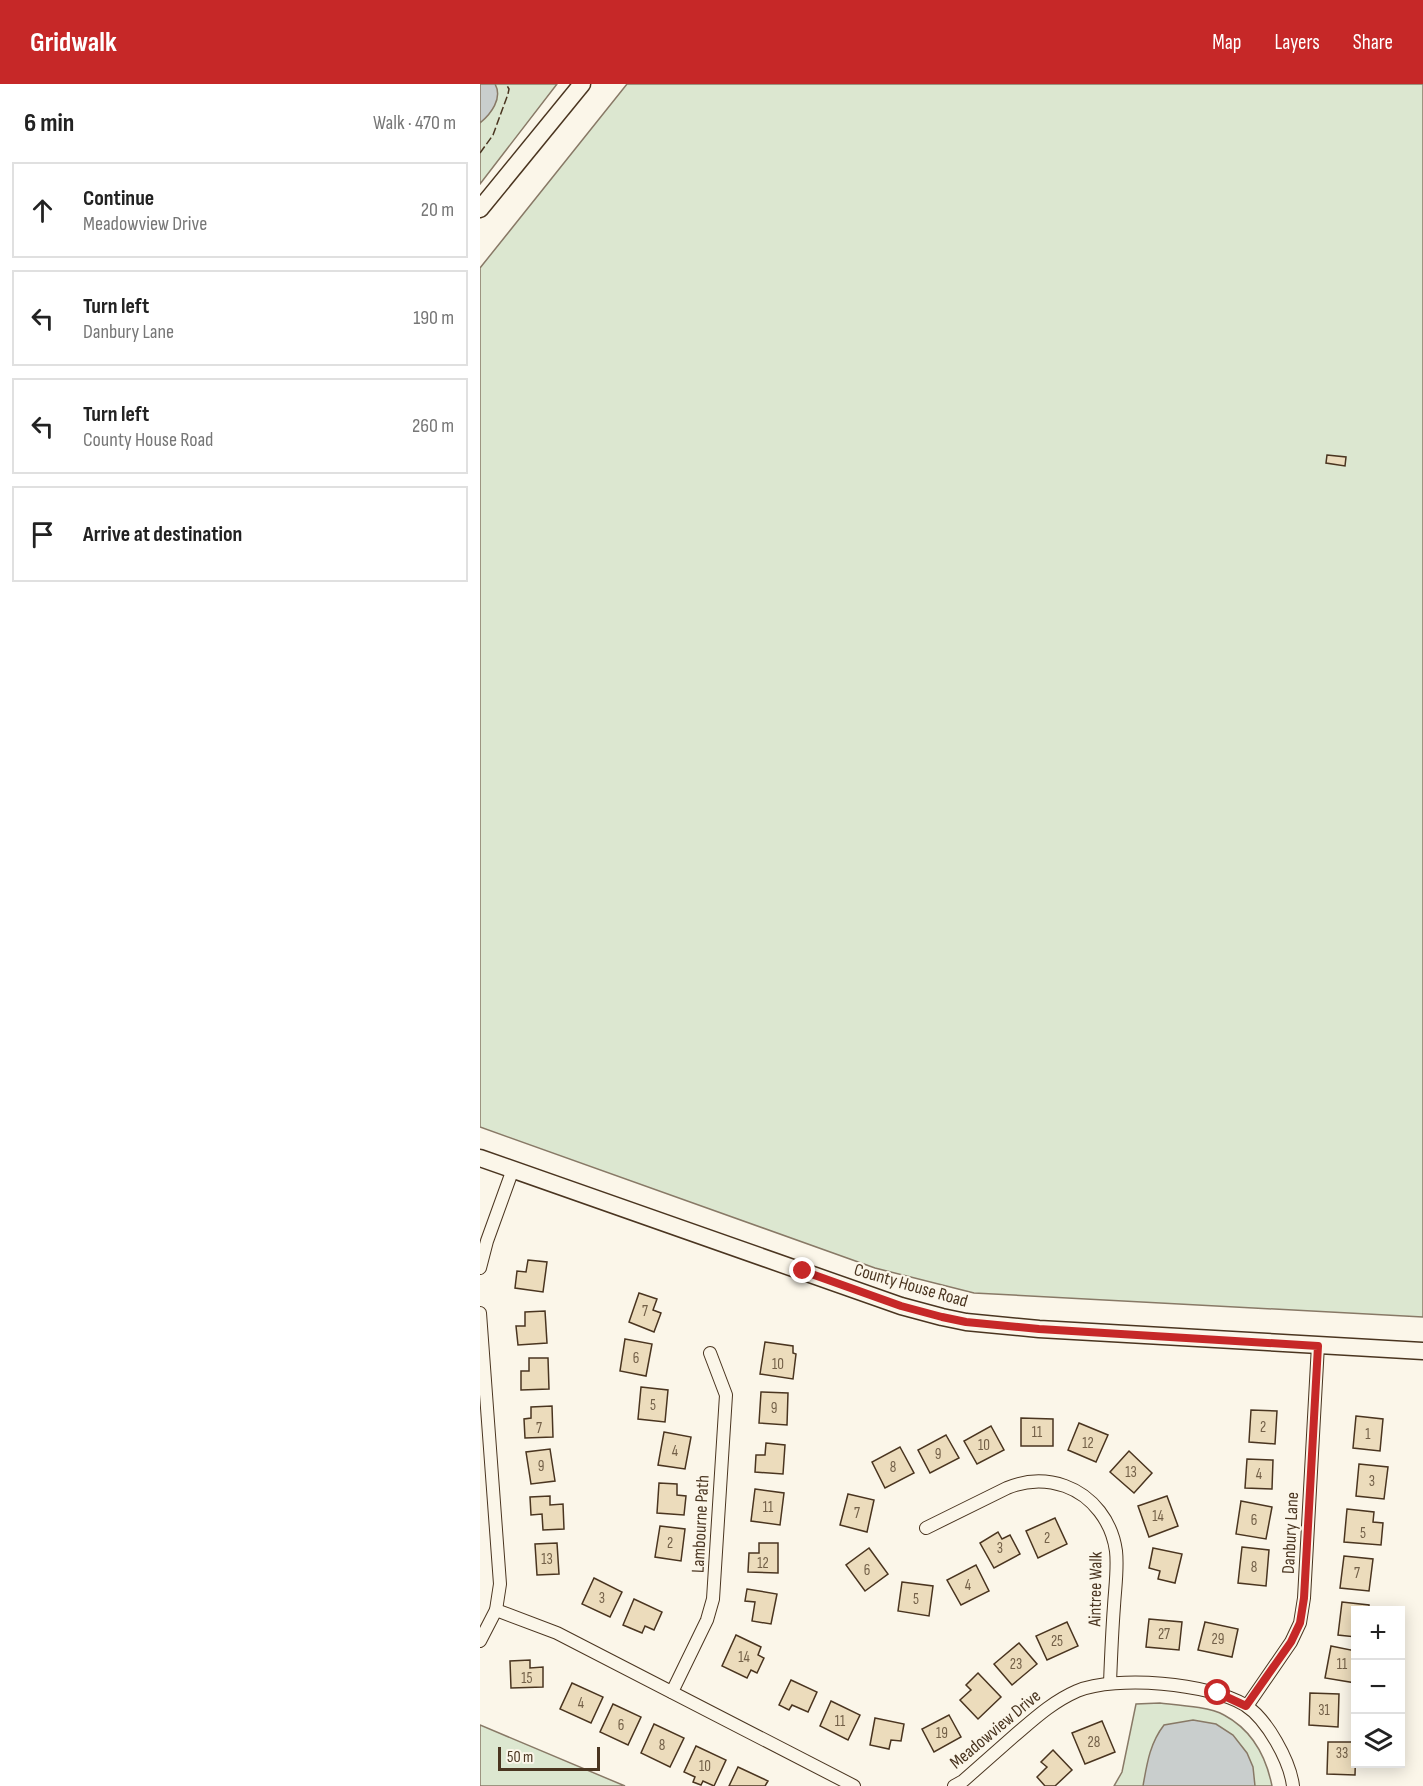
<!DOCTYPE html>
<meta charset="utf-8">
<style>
:root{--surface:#fff;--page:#f2f2f2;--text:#222;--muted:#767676;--line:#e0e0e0;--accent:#c62828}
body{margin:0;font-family:"Sofia Sans Condensed",sans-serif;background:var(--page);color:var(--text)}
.controls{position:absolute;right:18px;bottom:18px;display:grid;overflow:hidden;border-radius:0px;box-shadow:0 3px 15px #0003}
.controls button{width:54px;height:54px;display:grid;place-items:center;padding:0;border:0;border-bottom:2px solid var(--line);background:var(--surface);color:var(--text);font:30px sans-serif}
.scale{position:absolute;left:18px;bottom:15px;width:102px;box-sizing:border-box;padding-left:6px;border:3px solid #4a3520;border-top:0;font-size:16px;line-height:21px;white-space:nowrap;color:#4a3520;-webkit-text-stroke:4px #fbf6e9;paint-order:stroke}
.stop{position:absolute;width:18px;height:18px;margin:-14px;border:4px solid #c62828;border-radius:50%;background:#fff}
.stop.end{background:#c62828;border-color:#fff;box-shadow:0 2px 6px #0008}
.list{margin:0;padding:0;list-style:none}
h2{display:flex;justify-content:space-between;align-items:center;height:78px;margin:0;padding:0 24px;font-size:26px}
h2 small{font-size:20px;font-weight:400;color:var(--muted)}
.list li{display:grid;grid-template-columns:39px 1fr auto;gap:18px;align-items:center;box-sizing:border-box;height:96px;margin:0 12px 12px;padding:0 12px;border:2px solid var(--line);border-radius:0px}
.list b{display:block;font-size:22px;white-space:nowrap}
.list p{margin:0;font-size:20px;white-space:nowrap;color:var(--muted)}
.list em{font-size:20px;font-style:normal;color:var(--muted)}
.icon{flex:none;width:33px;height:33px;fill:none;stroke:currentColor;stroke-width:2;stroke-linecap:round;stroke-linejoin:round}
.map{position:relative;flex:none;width:943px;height:1702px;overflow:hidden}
header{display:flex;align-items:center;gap:36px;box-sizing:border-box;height:84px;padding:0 30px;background:var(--accent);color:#fff}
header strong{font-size:28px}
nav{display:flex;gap:33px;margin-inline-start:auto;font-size:21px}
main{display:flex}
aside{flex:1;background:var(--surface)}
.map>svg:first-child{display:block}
</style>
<header>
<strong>Gridwalk</strong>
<nav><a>Map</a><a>Layers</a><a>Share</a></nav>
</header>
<main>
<aside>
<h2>6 min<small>Walk · 470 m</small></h2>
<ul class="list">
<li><svg class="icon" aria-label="ahead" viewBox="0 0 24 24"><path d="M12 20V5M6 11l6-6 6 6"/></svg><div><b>Continue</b><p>Meadowview Drive</p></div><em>20 m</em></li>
<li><svg class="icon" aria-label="left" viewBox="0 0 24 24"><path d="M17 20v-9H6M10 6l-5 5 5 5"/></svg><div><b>Turn left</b><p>Danbury Lane</p></div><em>190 m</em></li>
<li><svg class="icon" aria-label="left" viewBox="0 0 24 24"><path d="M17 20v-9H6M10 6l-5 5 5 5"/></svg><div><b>Turn left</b><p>County House Road</p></div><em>260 m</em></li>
<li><svg class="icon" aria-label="arrive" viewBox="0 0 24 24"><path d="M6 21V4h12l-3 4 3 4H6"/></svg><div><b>Arrive at destination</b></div></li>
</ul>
</aside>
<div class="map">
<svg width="943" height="1702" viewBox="0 0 943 1702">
<rect width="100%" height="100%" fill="#fbf6e9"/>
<!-- green -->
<g fill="#dce7d0" stroke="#887966" stroke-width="1.5">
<polygon points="0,0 77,0 0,100"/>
<polygon points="147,0 943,0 943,1233 494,1209 395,1184 0,1043 0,184"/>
<path d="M 680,1619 C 698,1621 730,1623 744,1631 C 772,1646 786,1672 792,1702 L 634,1702 L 642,1688 L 656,1620 Z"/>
<polygon points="0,1641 145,1702 0,1702"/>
</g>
<!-- water -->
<g fill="#c9cecd" stroke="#887966" stroke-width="1.5">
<path d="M 0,0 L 15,0 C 23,14 11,30 0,39 Z"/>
<path d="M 713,1636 L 736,1640 L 753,1651 L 767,1669 L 773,1683 L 775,1702 L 663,1702 C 667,1679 670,1659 684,1641 Z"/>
</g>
<!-- building -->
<g fill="#ecdcbc" stroke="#4a3520" stroke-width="1.5">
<polygon points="847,371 866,373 865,382 846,379"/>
<polygon points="48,1176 67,1178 63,1208 35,1204 37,1187 46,1188"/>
<polygon points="159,1209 177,1215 173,1226 181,1229 174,1248 149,1238"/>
<polygon points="65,1227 67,1259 38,1261 36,1242 45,1242 45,1228"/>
<polygon points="145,1255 172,1260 166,1292 140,1287"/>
<polygon points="285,1258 313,1262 313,1269 316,1270 313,1295 280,1290"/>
<polygon points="49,1274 68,1274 69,1305 41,1306 41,1287 49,1287"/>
<polygon points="161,1303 188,1306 185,1338 158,1335"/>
<polygon points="281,1308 308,1309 307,1341 279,1339"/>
<polygon points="72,1322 73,1353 45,1354 44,1335 51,1334 51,1323"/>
<polygon points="771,1326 797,1327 795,1360 769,1358"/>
<polygon points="876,1332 903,1335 900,1367 873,1364"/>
<polygon points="541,1334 573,1335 573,1362 541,1362"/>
<polygon points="599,1339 628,1351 616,1378 588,1366"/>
<polygon points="511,1342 524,1366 497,1380 484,1357"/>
<polygon points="184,1348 211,1353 205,1385 178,1381"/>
<polygon points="466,1351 479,1374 450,1389 438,1366"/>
<polygon points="286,1359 305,1361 303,1390 275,1388 276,1371 285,1371"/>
<polygon points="420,1363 434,1389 405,1404 392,1378"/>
<polygon points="70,1365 75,1397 51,1400 46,1368"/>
<polygon points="649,1367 672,1389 654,1409 630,1388"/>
<polygon points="767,1375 793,1376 792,1405 765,1404"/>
<polygon points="879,1380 908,1383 904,1415 876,1412"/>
<polygon points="179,1399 197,1400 197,1411 206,1412 204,1431 177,1429"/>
<polygon points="275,1405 304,1409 300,1441 271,1437"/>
<polygon points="368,1410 394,1416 387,1448 360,1441"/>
<polygon points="70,1412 70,1421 83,1420 84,1445 63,1446 62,1430 51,1431 50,1413"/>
<polygon points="687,1412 698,1442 669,1453 658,1422"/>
<polygon points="761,1417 792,1423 786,1455 756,1450"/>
<polygon points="867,1425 894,1428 893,1438 903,1439 901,1461 864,1458"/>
<polygon points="575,1434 587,1460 558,1474 546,1447"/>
<polygon points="180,1442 205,1445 201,1477 175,1473"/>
<polygon points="518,1448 522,1455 530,1451 540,1470 514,1484 500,1459"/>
<polygon points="77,1459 79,1490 57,1491 55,1460"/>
<polygon points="279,1459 298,1459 298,1489 268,1488 269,1469 279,1469"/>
<polygon points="762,1463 789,1466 786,1502 758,1499"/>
<polygon points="389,1464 408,1490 385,1507 366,1481"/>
<polygon points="673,1464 702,1470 695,1499 678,1495 680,1487 669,1484"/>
<polygon points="864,1472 893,1475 889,1507 860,1504"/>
<polygon points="496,1481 509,1507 481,1521 467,1496"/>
<polygon points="114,1494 142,1508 130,1533 102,1520"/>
<polygon points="422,1498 453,1502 449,1532 418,1527"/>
<polygon points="267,1505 297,1510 291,1540 272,1537 275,1518 265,1517"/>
<polygon points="154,1515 182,1528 174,1546 165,1542 162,1549 143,1541"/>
<polygon points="862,1518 889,1521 889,1526 876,1526 876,1553 858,1551"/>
<polygon points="669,1535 702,1538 699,1566 666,1563"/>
<polygon points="587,1538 598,1562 567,1576 556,1552"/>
<polygon points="725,1538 758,1545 752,1573 718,1566"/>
<polygon points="256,1551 281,1563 278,1571 284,1574 277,1589 271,1586 267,1594 242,1582"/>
<polygon points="539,1559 557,1580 532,1601 514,1580"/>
<polygon points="851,1562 876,1567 876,1599 845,1594"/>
<polygon points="50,1576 50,1584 63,1583 63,1603 31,1604 30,1577"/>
<polygon points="498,1589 521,1613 498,1635 480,1616 491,1606 486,1601"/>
<polygon points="311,1596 337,1608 328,1628 312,1621 309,1626 299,1621"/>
<polygon points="92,1599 123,1613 111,1639 80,1625"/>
<polygon points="830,1609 859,1610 858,1643 829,1641"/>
<polygon points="351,1617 380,1631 368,1656 340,1642"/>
<polygon points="133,1620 161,1633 148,1661 120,1648"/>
<polygon points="469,1631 481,1653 454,1668 442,1645"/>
<polygon points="395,1634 424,1640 421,1657 411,1656 409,1665 390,1661"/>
<polygon points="622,1637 635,1668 605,1680 592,1649"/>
<polygon points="174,1640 204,1654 190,1683 161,1669"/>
<polygon points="848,1658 876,1658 875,1691 847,1690"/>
<polygon points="216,1662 246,1676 234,1702 223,1697 221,1701 213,1698 215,1693 204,1688"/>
<polygon points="573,1666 592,1686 575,1702 565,1702 557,1693 567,1683 561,1678"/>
<polygon points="258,1683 288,1697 285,1702 249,1702"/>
</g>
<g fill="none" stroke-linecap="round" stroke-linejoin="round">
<!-- street casing -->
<g stroke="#4a3520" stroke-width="14">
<g id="street">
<polyline points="0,1184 7,1157 33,1085"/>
<polyline points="0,1229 20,1500 16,1526 0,1557"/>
<path d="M 446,1444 L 527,1404 C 546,1396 565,1395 585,1402 C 613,1412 632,1438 636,1467 C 638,1485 635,1504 634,1522 C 632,1548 631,1573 630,1599"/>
<polyline points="16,1526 77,1549 374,1702"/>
<polyline points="192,1608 227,1536 233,1515 246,1311 230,1269"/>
<polyline points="767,1622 811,1558 820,1539 824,1514 838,1261"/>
<path d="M 474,1702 L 483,1697 C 500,1682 517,1667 534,1652 C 554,1635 572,1618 597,1607 C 637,1591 728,1599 765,1621 C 787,1635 810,1677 813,1702"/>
</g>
</g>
<!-- secondary casing -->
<g stroke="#4a3520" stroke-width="19">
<g id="secondary">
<polyline points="0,125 102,0"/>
<polyline points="0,1074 421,1222 462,1233 486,1238 559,1245 943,1267"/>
</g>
</g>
<!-- street -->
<use href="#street" stroke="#fbf6e9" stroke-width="12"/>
<!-- secondary -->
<use href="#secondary" stroke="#fbf6e9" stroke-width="16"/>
<!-- fence -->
<polyline stroke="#4a3520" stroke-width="1.5" stroke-dasharray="8 3" stroke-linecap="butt" points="0,69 13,51 28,10 29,5 26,0"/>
</g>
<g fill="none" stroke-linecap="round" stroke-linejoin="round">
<!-- route -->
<polyline stroke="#c62828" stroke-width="8" points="323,1187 421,1222 462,1233 486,1238 559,1245 838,1262 824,1514 820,1539 811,1558 766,1622 738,1609"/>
</g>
<g text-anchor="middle" stroke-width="4.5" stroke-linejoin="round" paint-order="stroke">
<!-- number labels -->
<g font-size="15" fill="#725f47">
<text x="165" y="1232">7</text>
<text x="156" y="1279">6</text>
<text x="298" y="1285">10</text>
<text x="173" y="1326">5</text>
<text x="294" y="1329">9</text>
<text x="783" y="1348">2</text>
<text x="59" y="1349">7</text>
<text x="557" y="1353">11</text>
<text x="888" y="1355">1</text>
<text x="608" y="1364">12</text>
<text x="504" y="1366">10</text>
<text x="195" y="1372">4</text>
<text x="458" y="1375">9</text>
<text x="61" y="1387">9</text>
<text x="413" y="1388">8</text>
<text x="651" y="1393">13</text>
<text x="779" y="1395">4</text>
<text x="892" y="1402">3</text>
<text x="288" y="1428">11</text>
<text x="377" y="1434">7</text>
<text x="678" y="1437">14</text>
<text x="774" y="1441">6</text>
<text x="883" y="1454">5</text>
<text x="567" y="1459">2</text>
<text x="190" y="1464">2</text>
<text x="520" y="1469">3</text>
<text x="67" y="1480">13</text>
<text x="283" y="1484">12</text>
<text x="774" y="1488">8</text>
<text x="387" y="1491">6</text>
<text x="877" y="1494">7</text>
<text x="488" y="1506">4</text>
<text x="122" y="1519">3</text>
<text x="436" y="1520">5</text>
<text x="684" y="1555">27</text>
<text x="738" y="1560">29</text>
<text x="577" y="1562">25</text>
<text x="264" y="1578">14</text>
<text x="536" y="1585">23</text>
<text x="862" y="1585">11</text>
<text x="47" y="1599">15</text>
<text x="101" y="1624">4</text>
<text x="844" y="1631">31</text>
<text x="360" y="1642">11</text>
<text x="141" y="1646">6</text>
<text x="462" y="1654">19</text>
<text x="614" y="1663">28</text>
<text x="182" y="1666">8</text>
<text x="862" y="1674">33</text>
<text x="225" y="1687">10</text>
</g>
<!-- street labels -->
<g font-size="18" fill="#4a3520" stroke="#fbf6e9">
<text transform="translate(431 1201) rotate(16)" y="6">County House Road</text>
<text transform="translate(220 1440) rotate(-87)" y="6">Lambourne Path</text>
<text transform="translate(810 1449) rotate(-87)" y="6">Danbury Lane</text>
<text transform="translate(615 1505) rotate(-89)" y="6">Aintree Walk</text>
<text transform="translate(515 1645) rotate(-40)" y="6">Meadowview Drive</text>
</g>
</g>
</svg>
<div class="controls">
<button>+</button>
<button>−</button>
<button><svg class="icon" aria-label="layers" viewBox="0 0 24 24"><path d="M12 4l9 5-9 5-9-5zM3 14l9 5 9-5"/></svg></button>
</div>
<div class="scale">50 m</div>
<div class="stop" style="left:738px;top:1609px"></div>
<div class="stop end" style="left:323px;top:1187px"></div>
</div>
</main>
